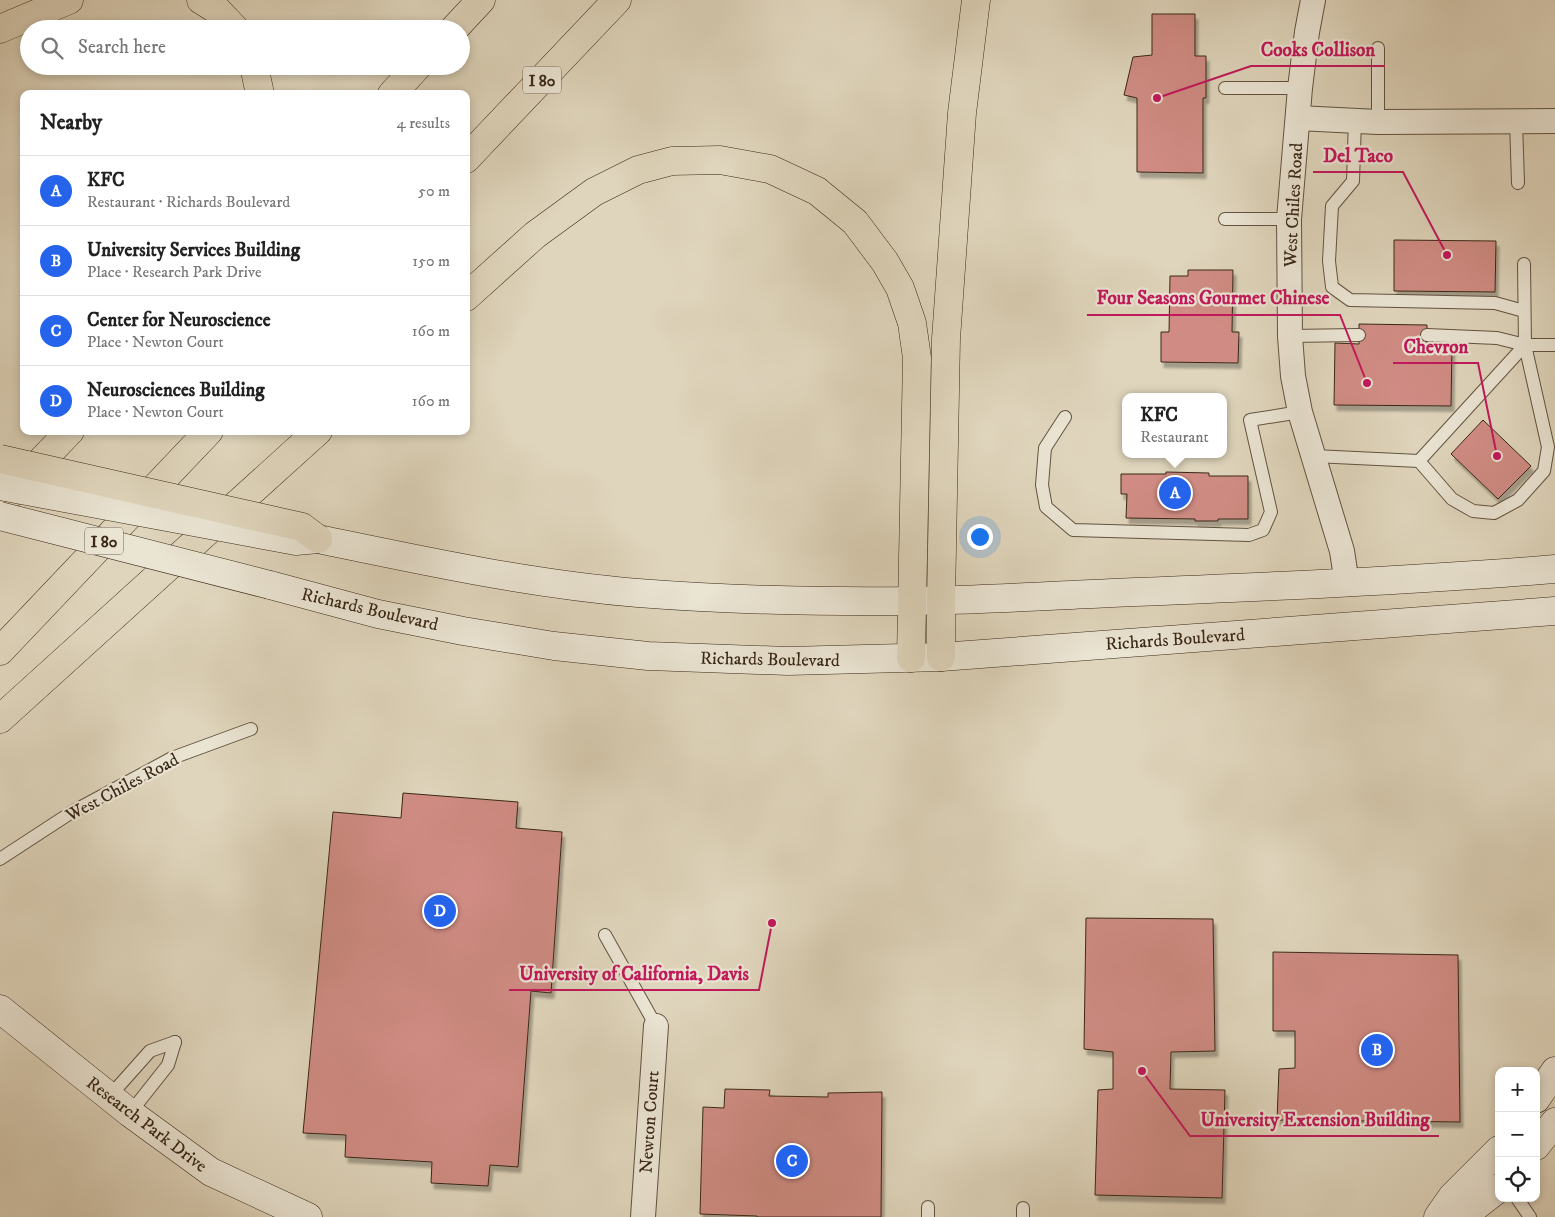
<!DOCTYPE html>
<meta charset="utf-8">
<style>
:root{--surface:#fff;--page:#f6f6f6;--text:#222;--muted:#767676;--line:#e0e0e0;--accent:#2563eb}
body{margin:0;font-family:"IM FELL DW Pica",serif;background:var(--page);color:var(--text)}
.controls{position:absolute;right:15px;bottom:15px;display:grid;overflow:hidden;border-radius:10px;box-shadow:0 2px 8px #0003}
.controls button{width:45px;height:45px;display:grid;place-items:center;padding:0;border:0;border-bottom:1px solid var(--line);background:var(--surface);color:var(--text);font:25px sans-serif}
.you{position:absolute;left:979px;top:536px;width:18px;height:18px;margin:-12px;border:4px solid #fff;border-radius:50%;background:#1a73e8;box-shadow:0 0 0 8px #1a73e833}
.badge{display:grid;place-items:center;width:32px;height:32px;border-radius:50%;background:var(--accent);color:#fff;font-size:16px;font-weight:700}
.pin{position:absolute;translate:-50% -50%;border:2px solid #fff;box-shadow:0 1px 5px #0006}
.popup{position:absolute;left:1122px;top:393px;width:105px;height:65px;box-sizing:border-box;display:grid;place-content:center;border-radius:10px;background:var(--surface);filter:drop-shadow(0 1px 4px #0005);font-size:16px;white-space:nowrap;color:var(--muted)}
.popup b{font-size:19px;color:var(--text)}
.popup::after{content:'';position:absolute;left:50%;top:100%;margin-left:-10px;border:10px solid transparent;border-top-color:var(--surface)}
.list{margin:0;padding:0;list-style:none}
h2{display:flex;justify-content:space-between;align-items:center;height:65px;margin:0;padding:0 20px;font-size:21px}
h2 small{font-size:16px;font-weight:400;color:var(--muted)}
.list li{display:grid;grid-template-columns:32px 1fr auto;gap:15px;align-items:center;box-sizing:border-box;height:70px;padding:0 20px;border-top:1px solid var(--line)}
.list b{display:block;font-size:19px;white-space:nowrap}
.list p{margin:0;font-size:16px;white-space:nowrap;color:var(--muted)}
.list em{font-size:16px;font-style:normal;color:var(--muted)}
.icon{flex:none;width:28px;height:28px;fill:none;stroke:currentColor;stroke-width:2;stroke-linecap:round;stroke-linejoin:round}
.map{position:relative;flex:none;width:1555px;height:1217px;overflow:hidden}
.search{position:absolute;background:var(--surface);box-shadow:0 2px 8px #0003;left:20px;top:20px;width:450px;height:55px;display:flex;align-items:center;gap:12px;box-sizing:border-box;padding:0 18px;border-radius:28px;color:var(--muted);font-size:19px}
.panel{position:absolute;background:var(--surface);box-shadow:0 2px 8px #0003;left:20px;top:90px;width:450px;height:345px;border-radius:10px}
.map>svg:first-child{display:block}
</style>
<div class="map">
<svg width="1555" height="1217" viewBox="0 0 1555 1217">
<defs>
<filter id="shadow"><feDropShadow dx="3" dy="5.5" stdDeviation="1" flood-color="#0004"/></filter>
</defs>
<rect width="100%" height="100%" fill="#dfd5bc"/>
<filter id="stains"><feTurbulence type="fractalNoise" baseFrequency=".004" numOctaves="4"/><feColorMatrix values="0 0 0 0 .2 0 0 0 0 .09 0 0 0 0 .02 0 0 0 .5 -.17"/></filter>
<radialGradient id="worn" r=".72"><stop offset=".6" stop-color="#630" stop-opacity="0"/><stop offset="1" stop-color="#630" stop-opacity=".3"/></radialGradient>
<!-- building -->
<g fill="#d08c84" stroke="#392816" filter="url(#shadow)">
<polygon points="1152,14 1195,14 1195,56 1206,56 1206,98 1203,98 1203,173 1137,172 1137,98 1124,95 1133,57 1152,55"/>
<polygon points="1394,240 1496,241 1495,292 1394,291"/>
<polygon points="1188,270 1233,270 1232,332 1239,332 1238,363 1161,362 1161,332 1169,332 1170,276 1188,276"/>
<polygon points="1359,324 1427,325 1427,343 1452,344 1451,406 1334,405 1335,343 1359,344"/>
<polygon points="1483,420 1531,466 1498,499 1451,454"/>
<polygon points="1166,472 1209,473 1209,476 1248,476 1248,519 1218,519 1218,521 1195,521 1195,519 1126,518 1127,494 1121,494 1121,474 1166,474"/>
<polygon points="403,793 518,802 516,828 562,832 551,993 531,991 518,1167 490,1165 488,1186 431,1183 432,1162 345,1157 346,1135 303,1133 333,812 401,818"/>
<polygon points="1086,918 1213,919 1215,1051 1171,1052 1170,1089 1225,1090 1222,1198 1095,1195 1098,1090 1113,1089 1113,1052 1084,1049"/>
<polygon points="1273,952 1458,955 1460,1122 1277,1120 1279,1069 1295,1068 1295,1031 1273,1031"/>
<polygon points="725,1089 770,1090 769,1096 828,1097 828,1093 882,1092 881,1217 757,1217 757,1216 700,1214 703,1107 724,1108"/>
</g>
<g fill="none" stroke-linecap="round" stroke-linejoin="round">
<!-- lane casing -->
<g stroke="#625340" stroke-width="14">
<g id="lane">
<polyline points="1378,48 1378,122"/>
<polyline points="1225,88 1300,88"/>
<polyline points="1355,120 1353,181 1332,206 1329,261 1332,287 1350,300 1495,303 1524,311"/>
<polyline points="1516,121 1518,183"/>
<polyline points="1225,219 1289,219"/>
<polyline points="1524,264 1525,345 1555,345"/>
<polyline points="1427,335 1497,338 1525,345"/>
<polyline points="1290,336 1359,335"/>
<polyline points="1065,417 1045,448 1042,485 1046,507 1073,530 1249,535 1263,530 1271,512 1250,420 1300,412"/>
<polyline points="1314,456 1419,461 1525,345"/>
<polyline points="1419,461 1452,499 1473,511 1494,513 1518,500 1544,471 1548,447 1525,345"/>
<polyline points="0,859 72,812 172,758 251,729"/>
<polyline points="605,935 656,1026"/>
<polyline points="109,1097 150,1051 175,1042"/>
<polyline points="130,1113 168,1065 175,1042"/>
<polyline points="1517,1198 1530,1217"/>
<polyline points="1023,1208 1023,1217"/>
<polyline points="928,1217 928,1207"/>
</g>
</g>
<!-- street casing -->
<g stroke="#625340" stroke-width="26">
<g id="street">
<polyline points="1313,0 1307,32 1300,88 1289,219 1290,336 1293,376 1300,412 1342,551 1347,584"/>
<polyline points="1298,118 1378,122 1555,121"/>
<polyline points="643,1217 656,1026"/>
</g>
</g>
<!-- secondary casing -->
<g stroke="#392816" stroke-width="29">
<g id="secondary">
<path d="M 318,539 C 424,561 530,584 638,593 C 729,600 822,602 913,601 C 979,600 1046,596 1112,593 C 1260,587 1408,581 1555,569"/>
<polyline points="270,585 378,614 463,631 554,646 648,656 788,661 941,657 1555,611"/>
<polyline points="0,1009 130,1113 211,1172 308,1217"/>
<polyline points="1536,1099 1555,1071"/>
<polyline points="1536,1146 1555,1122"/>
<polyline points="1438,1217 1452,1197 1499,1150"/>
<polyline points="1462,1217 1499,1188"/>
</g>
</g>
<!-- highway casing -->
<g stroke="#392816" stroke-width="29">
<g id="highway">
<polyline points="201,0 217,10 235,29"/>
<polyline points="0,29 69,0"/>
<polyline points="454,29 481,0"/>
<polyline points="254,66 260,94"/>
<polyline points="392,94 418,66"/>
<polyline points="466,159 617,0"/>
<polyline points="466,297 535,235 594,192 638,170 672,161 720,160 770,169 817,191 855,222 885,262 900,288 912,323 917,358 911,658"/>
<polyline points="0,504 70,431"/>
<polyline points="0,651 209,431"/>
<polyline points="941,657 941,600 946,339 962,113 976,0"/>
<polyline points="0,719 318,431"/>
</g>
</g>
<!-- lane -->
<use href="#lane" stroke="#eae4d3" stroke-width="12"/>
<!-- street -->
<use href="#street" stroke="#eae4d3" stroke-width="24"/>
<!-- secondary -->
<use href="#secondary" stroke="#eae4d3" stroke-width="28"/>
<!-- highway -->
<use href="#highway" stroke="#dfd5bc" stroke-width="28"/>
<!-- secondary-bridge casing -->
<g stroke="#392816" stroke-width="29" stroke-linecap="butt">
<g id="secondary-bridge">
<polyline points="0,486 296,541 318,539"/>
<polyline points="0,516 270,585"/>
</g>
</g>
<!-- highway-bridge casing -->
<g stroke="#392816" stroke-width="29" stroke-linecap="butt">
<polyline id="highway-bridge" points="0,459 302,527 318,539"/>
</g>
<!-- secondary-bridge -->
<use href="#secondary-bridge" stroke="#eae4d3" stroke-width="28"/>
<!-- highway-bridge -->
<use href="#highway-bridge" stroke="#dfd5bc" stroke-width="28"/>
</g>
<g text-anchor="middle" stroke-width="4.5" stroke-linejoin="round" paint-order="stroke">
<!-- shield labels -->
<g fill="#eae4d3" stroke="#6e604f" stroke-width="1">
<rect x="523" y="66.5" width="38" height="27" rx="4"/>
<rect x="85" y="527.5" width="38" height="27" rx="4"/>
</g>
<g font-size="16" font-weight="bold" fill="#392816">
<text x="542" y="86">I 80</text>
<text x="104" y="547">I 80</text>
</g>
<!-- street labels -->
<g font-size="18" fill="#392816" stroke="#eae4d3">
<text transform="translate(1293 205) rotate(-87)" y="6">West Chiles Road</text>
<text transform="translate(370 609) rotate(13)" y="6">Richards Boulevard</text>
<text transform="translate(1175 639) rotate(-4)" y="6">Richards Boulevard</text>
<text transform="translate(770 659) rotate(1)" y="6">Richards Boulevard</text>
<text transform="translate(122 787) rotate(-28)" y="6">West Chiles Road</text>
<text transform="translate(649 1122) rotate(-86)" y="6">Newton Court</text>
<text transform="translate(147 1124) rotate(37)" y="6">Research Park Drive</text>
</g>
</g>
<!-- callouts -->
<path fill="none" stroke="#c2185b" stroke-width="2" d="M1157 98L1251 66H1385M1447 255L1403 172H1313M1367 383L1340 315H1087M1497 456L1478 363H1393M772 923L759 990H509M1142 1071L1190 1136H1439"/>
<g fill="#c2185b" stroke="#eae4d3" stroke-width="2">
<circle cx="1157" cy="98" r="5"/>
<circle cx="1447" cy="255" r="5"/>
<circle cx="1367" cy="383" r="5"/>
<circle cx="1497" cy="456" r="5"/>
<circle cx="772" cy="923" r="5"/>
<circle cx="1142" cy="1071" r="5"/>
</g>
<g font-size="19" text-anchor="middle" font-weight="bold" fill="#c2185b" stroke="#eae4d3" stroke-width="4.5" stroke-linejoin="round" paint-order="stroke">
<text x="1318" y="56">Cooks Collison</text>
<text x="1358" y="162">Del Taco</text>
<text x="1213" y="304">Four Seasons Gourmet Chinese</text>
<text x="1436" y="353">Chevron</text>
<text x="634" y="980">University of California, Davis</text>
<text x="1315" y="1126">University Extension Building</text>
</g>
<rect width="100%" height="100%" filter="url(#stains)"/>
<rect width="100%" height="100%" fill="url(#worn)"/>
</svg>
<div class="controls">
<button>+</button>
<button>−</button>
<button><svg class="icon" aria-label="locate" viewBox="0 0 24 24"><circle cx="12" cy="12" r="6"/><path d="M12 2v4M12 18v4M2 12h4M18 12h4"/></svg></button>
</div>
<div class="you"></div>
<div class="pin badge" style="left:1175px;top:493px">A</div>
<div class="popup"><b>KFC</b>Restaurant</div>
<div class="pin badge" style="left:1377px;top:1050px">B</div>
<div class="pin badge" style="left:792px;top:1161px">C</div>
<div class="pin badge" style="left:440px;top:911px">D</div>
<div class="search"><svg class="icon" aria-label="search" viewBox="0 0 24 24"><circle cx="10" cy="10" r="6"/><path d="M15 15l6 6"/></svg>Search here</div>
<section class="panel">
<h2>Nearby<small>4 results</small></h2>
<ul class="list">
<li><span class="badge">A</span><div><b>KFC</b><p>Restaurant · Richards Boulevard</p></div><em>50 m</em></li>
<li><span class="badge">B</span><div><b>University Services Building</b><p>Place · Research Park Drive</p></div><em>150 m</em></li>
<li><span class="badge">C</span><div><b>Center for Neuroscience</b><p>Place · Newton Court</p></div><em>160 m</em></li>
<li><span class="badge">D</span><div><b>Neurosciences Building</b><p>Place · Newton Court</p></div><em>160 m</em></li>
</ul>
</section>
</div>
